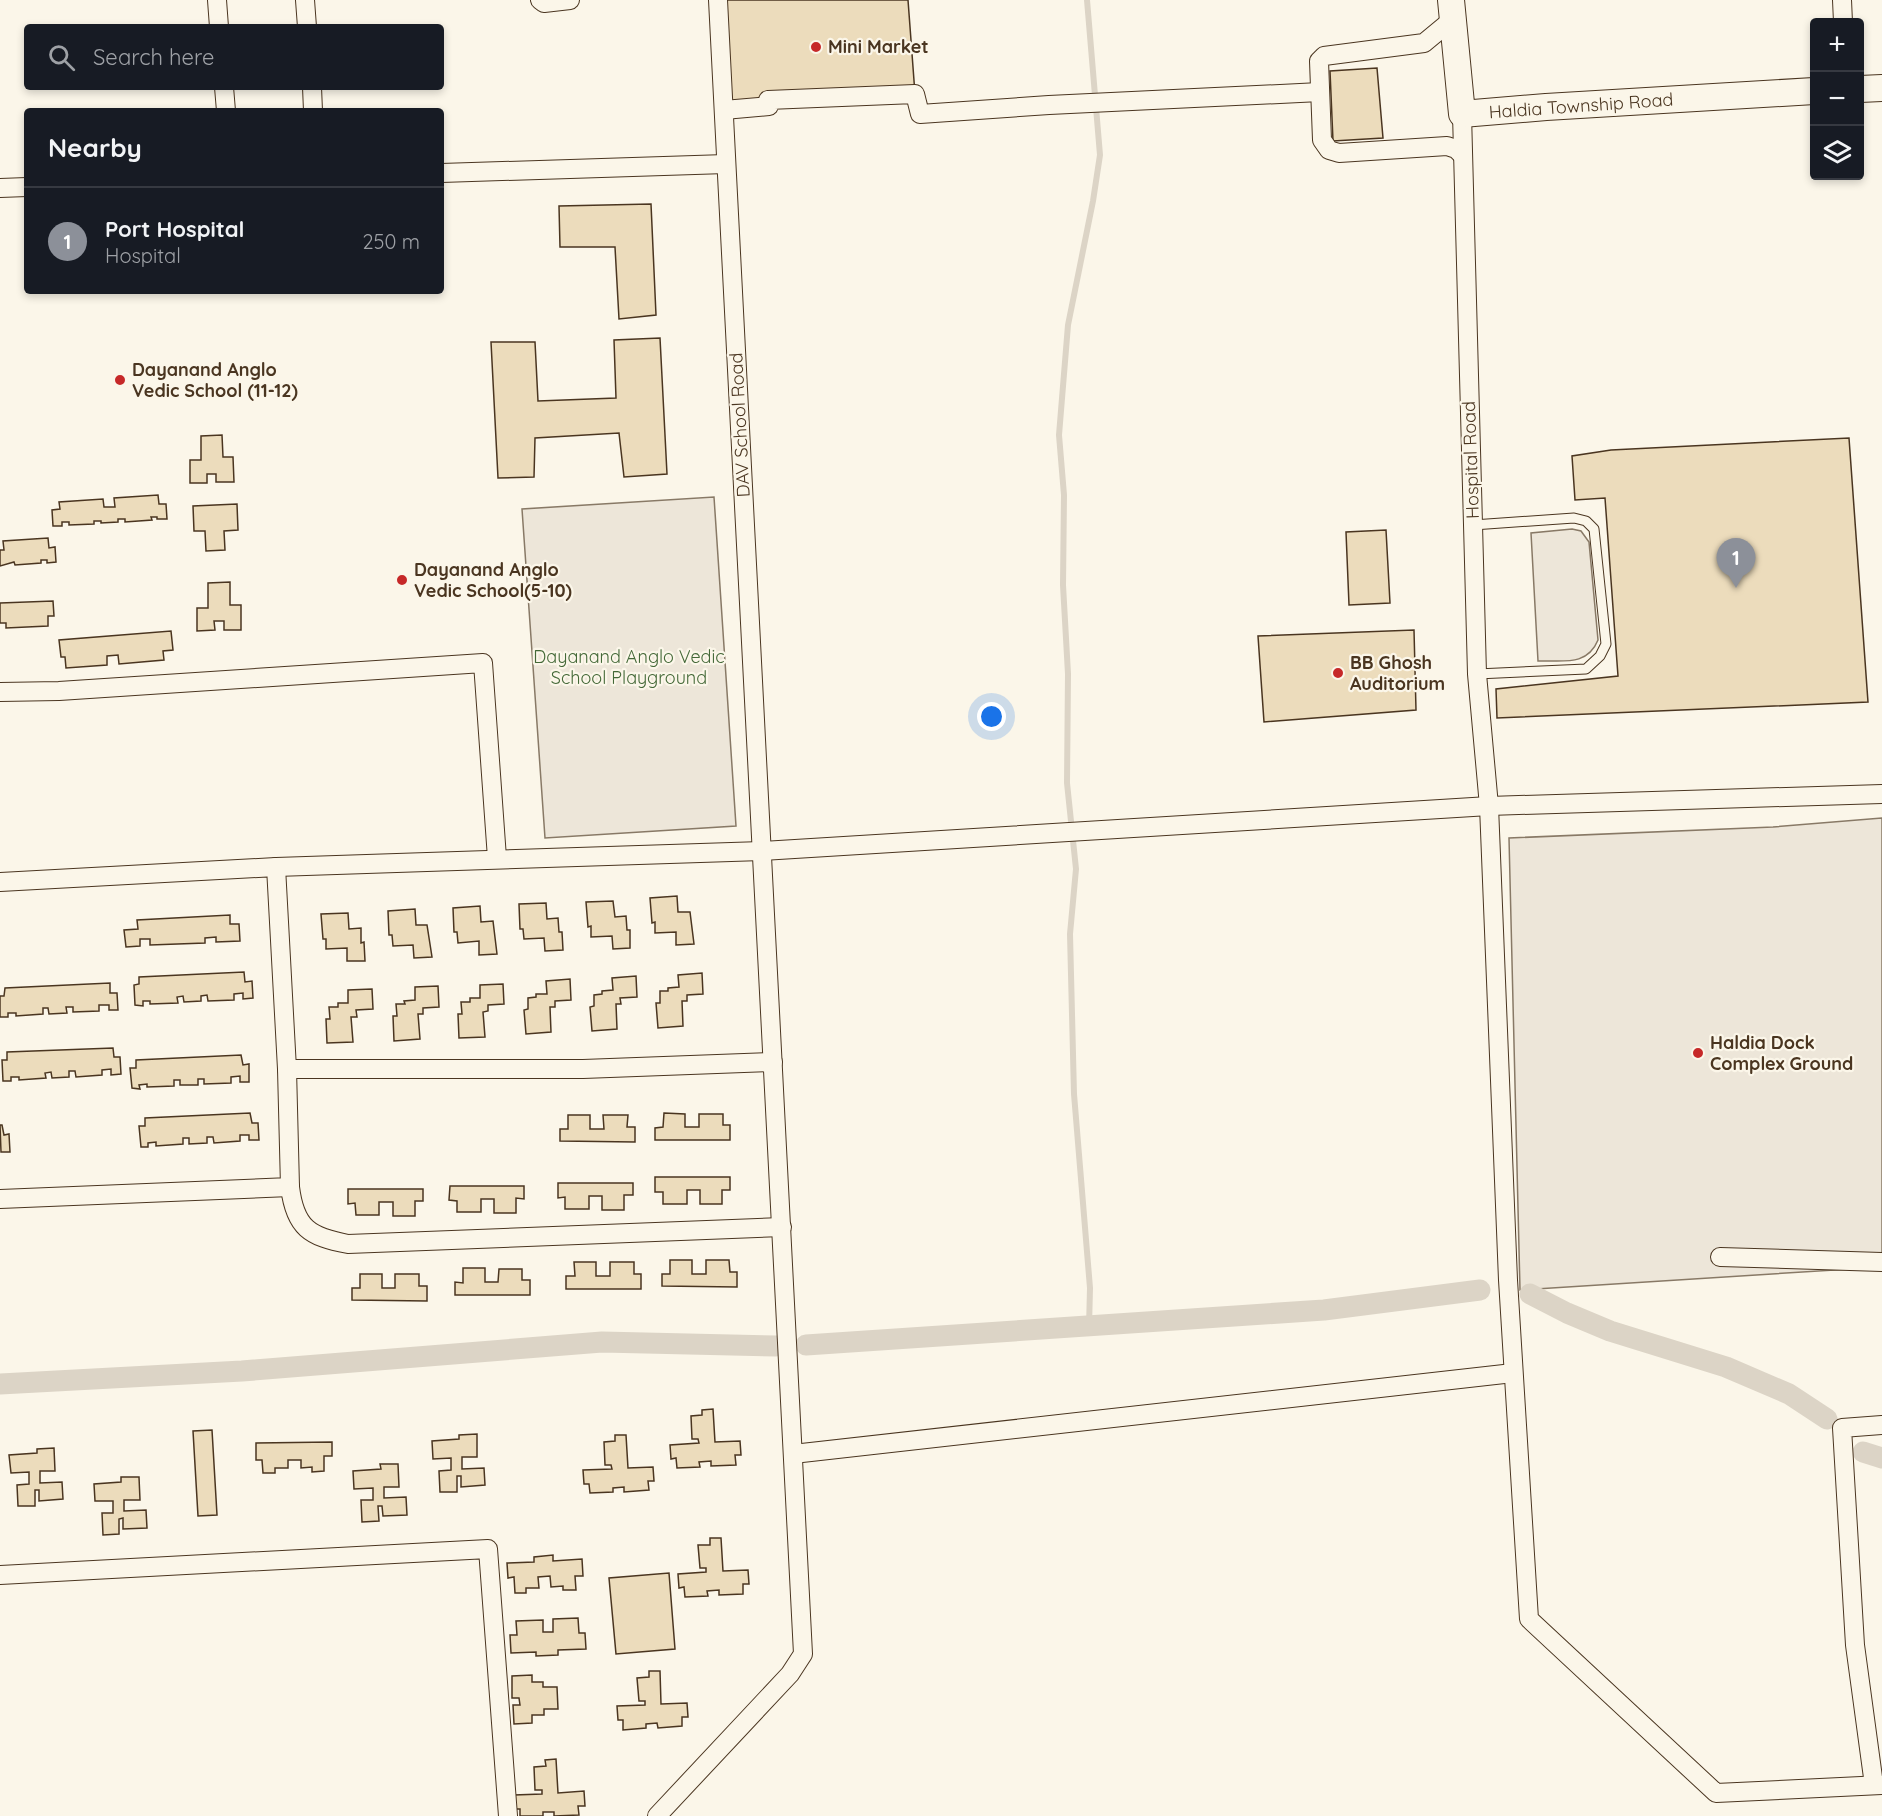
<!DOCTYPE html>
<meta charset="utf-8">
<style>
:root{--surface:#171b24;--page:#20242c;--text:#f1f3f6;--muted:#9ea1a6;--line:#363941;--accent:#8c9099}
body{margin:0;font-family:Quicksand,sans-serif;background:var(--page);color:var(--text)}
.controls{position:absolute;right:18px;top:18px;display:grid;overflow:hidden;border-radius:6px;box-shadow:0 3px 9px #0003}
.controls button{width:54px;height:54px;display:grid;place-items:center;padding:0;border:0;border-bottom:2px solid var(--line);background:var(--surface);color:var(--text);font:30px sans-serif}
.you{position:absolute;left:992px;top:717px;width:21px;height:21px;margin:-15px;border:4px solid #fff;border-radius:50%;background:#1a73e8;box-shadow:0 0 0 9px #1a73e833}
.badge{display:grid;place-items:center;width:39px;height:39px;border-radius:50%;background:var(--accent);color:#fff;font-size:20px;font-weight:700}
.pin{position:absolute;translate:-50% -50px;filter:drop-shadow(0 2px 3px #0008)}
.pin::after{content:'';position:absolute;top:32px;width:21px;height:18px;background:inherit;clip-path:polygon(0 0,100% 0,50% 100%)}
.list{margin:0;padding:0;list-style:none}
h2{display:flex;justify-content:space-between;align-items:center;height:78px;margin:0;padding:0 24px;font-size:26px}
h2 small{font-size:20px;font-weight:400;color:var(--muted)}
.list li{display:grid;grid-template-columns:39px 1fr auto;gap:18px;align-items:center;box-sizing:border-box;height:108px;padding:0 24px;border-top:2px solid var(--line)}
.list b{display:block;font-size:22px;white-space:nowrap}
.list p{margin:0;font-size:20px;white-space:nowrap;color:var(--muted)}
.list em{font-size:20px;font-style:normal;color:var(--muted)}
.icon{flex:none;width:33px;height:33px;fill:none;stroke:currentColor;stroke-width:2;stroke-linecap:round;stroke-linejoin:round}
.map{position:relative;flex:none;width:1882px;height:1816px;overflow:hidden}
.search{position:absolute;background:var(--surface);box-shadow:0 3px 9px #0003;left:24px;top:24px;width:420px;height:66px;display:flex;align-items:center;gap:15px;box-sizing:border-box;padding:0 21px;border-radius:6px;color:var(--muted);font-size:22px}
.panel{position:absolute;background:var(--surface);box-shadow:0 3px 9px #0003;left:24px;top:108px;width:420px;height:186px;border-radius:6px}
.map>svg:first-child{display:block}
</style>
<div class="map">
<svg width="1882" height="1816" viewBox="0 0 1882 1816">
<rect width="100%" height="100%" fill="#fbf6e9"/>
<!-- green -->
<g fill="#ede6d9" stroke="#887966" stroke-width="1.5">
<polygon points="714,497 736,826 545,838 522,509"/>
<path d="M 1572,529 L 1581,531 L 1589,542 L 1598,640 C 1587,667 1562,660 1538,661 L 1531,533 Z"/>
<polygon points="1882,818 1882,1267 1520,1290 1509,838 1773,827"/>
</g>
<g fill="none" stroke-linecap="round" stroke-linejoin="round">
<!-- stream -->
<polyline stroke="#dcd4c6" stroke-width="6" points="1087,0 1100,155 1093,201 1068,325 1059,435 1064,495 1063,585 1068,674 1067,783 1076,869 1070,934 1074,1094 1090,1288 1089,1327"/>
<!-- canal -->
<g stroke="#dcd4c6" stroke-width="21">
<polyline points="1530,1294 1567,1313 1610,1331 1726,1367 1789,1394 1827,1419"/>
<polyline points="806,1345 1324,1310 1480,1290"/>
<polyline points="0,1384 242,1371 602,1342 776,1346"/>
<polyline points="1863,1452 1882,1458"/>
</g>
</g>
<!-- building -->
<g fill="#ecdcbc" stroke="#4a3520" stroke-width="1.5">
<polygon points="718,0 908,0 915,94 724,110"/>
<polygon points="1377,68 1383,138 1333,141 1330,71"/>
<polygon points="651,204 656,315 619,319 615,247 560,247 559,206"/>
<polygon points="660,338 667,474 624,477 619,433 535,438 534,477 498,478 491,342 535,342 538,401 616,398 614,340"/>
<polygon points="222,435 223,457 233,457 234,482 216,482 216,474 207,474 207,483 190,483 190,460 201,460 201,436"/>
<polygon points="1849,438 1868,702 1497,718 1496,689 1618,676 1605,498 1575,500 1572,456 1611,450"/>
<polygon points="158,495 159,504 166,504 167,519 157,519 157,517 151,517 152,520 125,522 125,519 118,519 118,522 101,523 101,521 94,521 94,524 69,525 69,522 62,522 62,526 53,526 52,510 60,509 59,502 103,499 104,507 115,507 114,498"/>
<polygon points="237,504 238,530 224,531 225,550 206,551 205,531 194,531 193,506"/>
<polygon points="1386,530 1390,603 1349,605 1346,532"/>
<polygon points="48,538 49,548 55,547 56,562 47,563 47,560 41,560 41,563 15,565 14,562 0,566 0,550 4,550 3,541"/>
<polygon points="230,582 230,605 241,605 241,630 224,630 224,621 214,621 215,630 197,631 197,608 208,608 208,583"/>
<polygon points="53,601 54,616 48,616 48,626 6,628 6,623 0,623 0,603"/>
<polygon points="1414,630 1416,710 1264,722 1258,636"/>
<polygon points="171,631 173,650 163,651 164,660 119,664 118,655 107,656 107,665 66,668 65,657 61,657 59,640"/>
<polygon points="677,896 678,912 690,912 694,944 676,945 676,932 655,933 655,922 652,923 650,898"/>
<polygon points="613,901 615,917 626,916 627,930 630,930 630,948 613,949 612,936 591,937 591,926 588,927 586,902"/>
<polygon points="546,903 547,919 558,918 559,932 562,932 563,950 545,951 544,938 524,939 523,929 520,929 519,904"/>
<polygon points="480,906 481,922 493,921 497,954 479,955 479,941 458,943 457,932 454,932 453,908"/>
<polygon points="415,909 416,925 427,925 432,957 414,958 413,945 393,946 392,935 389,935 388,911"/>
<polygon points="348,913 349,929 361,928 361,943 364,942 365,961 347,961 347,948 326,949 326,939 323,939 321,914"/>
<polygon points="230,915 230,924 239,924 240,941 216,942 216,937 205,938 205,943 150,945 150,939 140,939 140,946 126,947 124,930 138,929 137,920"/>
<polygon points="244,972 245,982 252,981 253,998 243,999 243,993 234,994 234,1000 208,1001 207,995 201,996 201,1001 184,1002 183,996 177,997 178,1003 150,1004 150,1001 143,1001 143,1006 135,1005 134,985 139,984 139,977"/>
<polygon points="702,973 703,994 687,995 687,1001 682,1001 683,1026 658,1028 656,1003 660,1003 660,991 668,991 668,988 679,987 678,975"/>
<polygon points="636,976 637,997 620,998 621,1004 616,1004 617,1029 592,1031 590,1007 594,1006 594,995 602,994 602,991 613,990 612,978"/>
<polygon points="570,979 571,1000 555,1001 555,1007 550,1007 551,1032 526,1034 524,1010 528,1009 528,998 536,997 536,994 547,994 546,981"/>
<polygon points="110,983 110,993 117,993 118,1010 109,1010 109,1005 99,1005 99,1011 73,1012 73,1007 66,1007 67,1013 49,1014 48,1008 43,1008 43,1014 16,1016 16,1013 8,1013 8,1017 0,1017 0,996 4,996 5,988"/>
<polygon points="503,984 504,1004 488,1005 488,1011 483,1012 485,1037 459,1038 458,1014 462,1014 461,1002 470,1002 470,998 480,998 480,985"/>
<polygon points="438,986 439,1007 423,1008 423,1014 418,1014 420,1039 394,1041 393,1016 397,1016 396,1004 405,1004 404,1001 415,1000 415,987"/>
<polygon points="372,989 373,1009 356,1010 357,1017 351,1017 353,1042 327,1043 326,1019 330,1019 329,1007 338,1007 338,1003 348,1003 348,990"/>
<polygon points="113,1048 114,1057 120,1057 121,1074 111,1075 111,1069 102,1070 102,1075 76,1077 75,1071 69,1071 69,1077 52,1078 51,1072 45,1073 46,1078 19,1080 19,1077 11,1077 11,1081 3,1081 2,1060 7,1060 7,1052"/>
<polygon points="241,1055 243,1065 249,1064 249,1082 240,1082 240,1076 231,1077 231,1083 204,1084 204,1079 198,1079 198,1085 180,1085 180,1080 174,1080 174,1086 147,1087 147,1084 139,1085 140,1089 132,1088 130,1068 136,1068 136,1060"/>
<polygon points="250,1113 252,1123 258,1123 259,1140 249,1140 249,1135 240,1135 240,1141 214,1143 213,1137 207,1137 207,1143 189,1144 189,1138 183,1138 183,1144 156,1146 156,1142 148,1143 148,1147 141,1147 139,1126 145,1126 145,1118"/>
<polygon points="664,1113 685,1114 685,1127 699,1127 699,1114 723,1114 723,1125 730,1125 730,1140 655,1140 655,1128 663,1127"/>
<polygon points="568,1115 590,1115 590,1129 604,1129 603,1115 628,1115 627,1127 635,1127 635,1142 560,1141 560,1129 568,1129"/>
<polygon points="0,1125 2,1125 4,1135 9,1134 10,1152 1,1152"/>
<polygon points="655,1177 730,1177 730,1190 722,1190 722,1204 700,1204 700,1190 687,1190 687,1204 663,1204 663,1192 655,1192"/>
<polygon points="558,1183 633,1183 633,1195 624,1195 624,1210 602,1210 602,1196 589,1196 589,1209 565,1209 565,1197 558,1198"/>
<polygon points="450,1186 524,1186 524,1199 516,1198 516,1213 494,1213 494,1199 481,1199 481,1212 457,1212 457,1201 449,1200"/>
<polygon points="348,1189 423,1189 423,1201 415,1201 415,1216 393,1216 393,1202 379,1202 379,1215 356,1215 355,1203 348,1204"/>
<polygon points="670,1260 692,1260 692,1274 706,1274 706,1260 729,1260 730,1272 737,1272 737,1287 662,1286 662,1274 670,1274"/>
<polygon points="574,1262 596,1262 596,1276 610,1276 610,1262 634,1262 634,1274 641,1274 641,1289 566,1289 566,1276 575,1276"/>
<polygon points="463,1268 485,1268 485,1282 498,1282 499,1269 522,1269 522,1280 530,1280 530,1295 455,1295 455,1282 463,1283"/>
<polygon points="360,1274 382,1274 382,1288 395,1288 395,1274 419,1274 419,1286 427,1286 427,1301 352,1300 352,1288 360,1288"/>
<polygon points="713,1409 715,1442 740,1441 741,1455 735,1455 736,1465 711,1466 711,1461 699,1462 700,1467 677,1468 676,1458 671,1459 670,1445 699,1443 698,1439 692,1439 691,1416 702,1415 702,1410"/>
<polygon points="212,1430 217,1515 198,1516 193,1431"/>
<polygon points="477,1434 477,1457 462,1457 462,1469 484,1468 485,1485 461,1487 461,1476 457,1476 457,1492 440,1492 439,1471 451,1470 451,1458 433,1459 432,1441 459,1439 459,1435"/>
<polygon points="615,1435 626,1435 628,1468 653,1467 654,1481 648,1481 649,1490 624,1492 624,1487 613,1488 613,1492 590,1493 589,1484 584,1484 583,1470 612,1469 611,1465 605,1465 604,1442 615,1441"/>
<polygon points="332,1442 332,1456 324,1456 324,1471 312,1472 312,1467 301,1468 301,1460 288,1460 288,1468 275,1468 275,1473 263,1473 262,1460 256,1460 256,1443"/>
<polygon points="54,1448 55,1471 40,1471 40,1483 62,1482 63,1499 39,1501 39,1490 35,1490 35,1506 18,1506 17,1485 29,1484 29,1472 11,1473 9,1455 37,1453 37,1449"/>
<polygon points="380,1464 398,1464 399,1487 384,1487 384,1498 406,1497 407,1515 383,1516 382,1506 378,1506 379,1521 362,1522 361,1500 373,1500 373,1488 354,1489 353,1471 381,1469"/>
<polygon points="121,1477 139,1477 140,1500 124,1500 124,1511 146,1510 147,1528 123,1529 123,1518 119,1519 119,1534 103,1535 102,1513 113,1513 113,1501 95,1501 94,1484 121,1482"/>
<polygon points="710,1538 721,1538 723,1571 748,1570 749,1584 743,1584 743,1594 719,1595 719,1590 707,1591 708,1596 685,1597 684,1587 679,1588 678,1574 706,1572 706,1568 700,1568 698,1545 710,1545"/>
<polygon points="553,1555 553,1561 582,1559 583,1576 575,1576 576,1590 563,1590 563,1586 551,1587 550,1576 538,1577 539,1588 526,1588 526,1593 515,1593 514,1577 508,1578 507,1563 534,1562 534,1557"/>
<polygon points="669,1573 675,1649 616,1654 609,1578"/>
<polygon points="578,1618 579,1633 585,1633 586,1649 558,1650 558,1655 536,1656 536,1652 511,1653 510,1635 517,1635 516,1621 543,1620 543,1632 553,1632 553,1619"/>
<polygon points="649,1671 660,1671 661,1704 687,1703 688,1717 682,1717 682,1726 658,1728 657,1723 646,1724 646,1728 623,1730 623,1720 618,1720 617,1706 645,1705 645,1701 639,1701 637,1678 649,1677"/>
<polygon points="532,1675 532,1682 543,1682 543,1687 557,1687 558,1709 544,1709 544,1715 532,1715 532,1723 514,1724 513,1705 520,1705 519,1698 512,1698 512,1676"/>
<polygon points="556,1759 558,1793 584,1791 585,1806 578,1806 579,1815 554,1816 554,1812 543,1812 543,1816 520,1816 520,1809 514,1809 514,1795 542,1794 542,1790 535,1790 534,1767 546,1766 545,1760"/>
</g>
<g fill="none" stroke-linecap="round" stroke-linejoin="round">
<!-- lane casing -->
<g stroke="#4a3520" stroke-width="11">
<polyline id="lane" points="1473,525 1574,518 1586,521 1594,529 1606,644 1600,656 1586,669 1477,674"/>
</g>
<!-- street casing -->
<g stroke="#4a3520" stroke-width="20">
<g id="street">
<polyline points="217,0 219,27"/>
<polyline points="305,0 307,27"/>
<polyline points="540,0 544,3 570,0"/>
<polyline points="1842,0 1843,22"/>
<polyline points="1453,19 1424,43 1324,56 1319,61 1322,140 1329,150 1339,153 1447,146 1456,149 1463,156"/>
<polyline points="224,87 226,111"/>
<polyline points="312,87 313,111"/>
<polyline points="724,110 769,106 768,100 915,94 920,114 1049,105 1320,92"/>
<polyline points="1462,114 1477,674 1489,806 1508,1280 1529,1619 1716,1793 1882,1785"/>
<polyline points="441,173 726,164"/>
<polyline points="0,188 27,187"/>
<polyline points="0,692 59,691 483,663 497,858"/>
<polyline points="276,867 762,851 1489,806 1882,794"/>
<polyline points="0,882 276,867 287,1069 290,1187 0,1199"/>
<polyline points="287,1069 583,1069 773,1062"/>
<path d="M 290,1187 C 295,1228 310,1237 348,1244 L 782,1227"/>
<polyline points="1720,1257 1882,1262"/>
<polyline points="793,1454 1513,1373"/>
<polyline points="0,1575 488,1549 508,1816"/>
<polyline points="1874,1785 1855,1645 1842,1428 1882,1425"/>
<polyline points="657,1816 790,1674 803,1654 718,0"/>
</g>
</g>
<!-- secondary casing -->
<g stroke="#4a3520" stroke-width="28">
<g id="secondary">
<polyline points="1451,0 1462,114 1546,107 1814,91"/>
<polyline points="1860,89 1882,88"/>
</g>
</g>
<!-- lane -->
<use href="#lane" stroke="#fbf6e9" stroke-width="9"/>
<!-- street -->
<use href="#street" stroke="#fbf6e9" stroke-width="18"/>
<!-- secondary -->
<use href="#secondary" stroke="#fbf6e9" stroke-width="26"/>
</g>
<!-- markers -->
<g fill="#c62828" stroke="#fbf6e9" stroke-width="2">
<circle cx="816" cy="47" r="6"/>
<circle cx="120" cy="380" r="6"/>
<circle cx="402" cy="580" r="6"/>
<circle cx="1338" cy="673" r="6"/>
<circle cx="1698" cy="1053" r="6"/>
</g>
<g text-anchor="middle" stroke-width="4.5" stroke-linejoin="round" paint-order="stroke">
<!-- poi labels -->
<g font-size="18" font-weight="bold" fill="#4a3520" stroke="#fbf6e9" text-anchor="start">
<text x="828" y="53">Mini Market</text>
<text x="132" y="376">Dayanand Anglo<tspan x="132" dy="21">Vedic School (11-12)</tspan></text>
<text x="414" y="576">Dayanand Anglo<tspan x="414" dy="21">Vedic School(5-10)</tspan></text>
<text x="1350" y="669">BB Ghosh<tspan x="1350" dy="21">Auditorium</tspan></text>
<text x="1710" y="1049">Haldia Dock<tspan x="1710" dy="21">Complex Ground</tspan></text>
</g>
<!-- street labels -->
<g font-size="18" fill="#4a3520" stroke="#fbf6e9">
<text transform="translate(1581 106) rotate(-4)" y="6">Haldia Township Road</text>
<text transform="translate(740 425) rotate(-93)" y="6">DAV School Road</text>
<text transform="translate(1471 460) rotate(-92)" y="6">Hospital Road</text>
</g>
<!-- park labels -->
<g font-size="18" fill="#436837" stroke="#fbf6e9">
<text x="629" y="663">Dayanand Anglo Vedic<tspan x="629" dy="21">School Playground</tspan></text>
</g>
</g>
</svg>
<div class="controls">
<button>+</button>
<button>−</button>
<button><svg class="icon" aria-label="layers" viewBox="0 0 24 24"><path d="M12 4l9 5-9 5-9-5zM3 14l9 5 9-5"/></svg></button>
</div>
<div class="you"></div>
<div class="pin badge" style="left:1736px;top:588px">1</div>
<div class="search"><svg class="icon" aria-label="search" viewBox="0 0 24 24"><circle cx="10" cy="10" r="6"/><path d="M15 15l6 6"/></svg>Search here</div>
<section class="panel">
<h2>Nearby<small></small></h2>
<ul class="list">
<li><span class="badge">1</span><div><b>Port Hospital</b><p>Hospital</p></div><em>250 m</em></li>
</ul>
</section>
</div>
